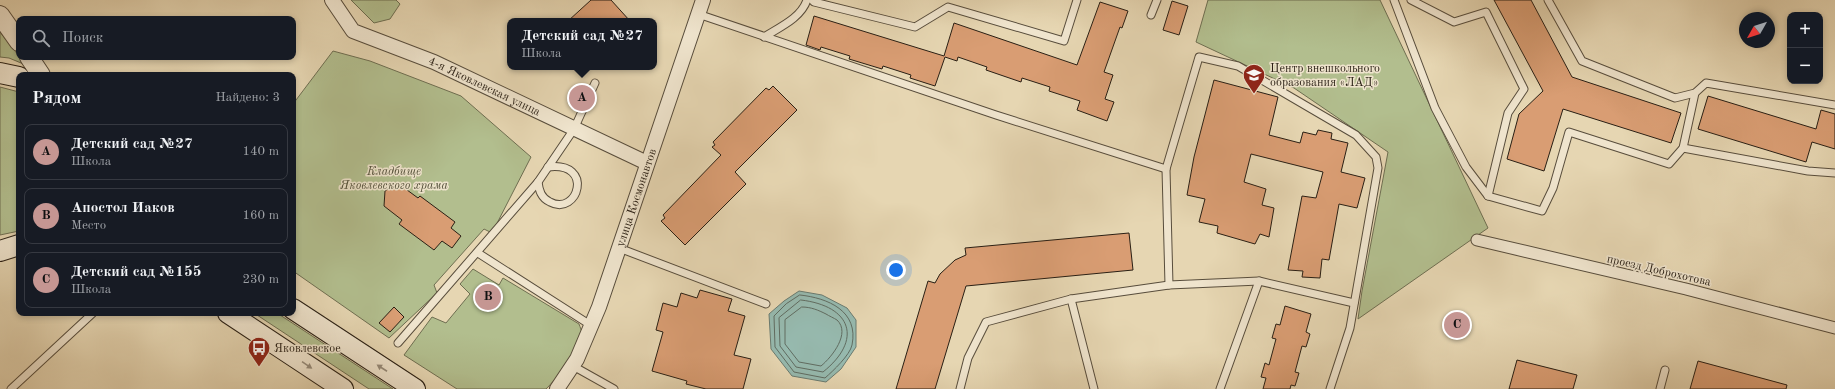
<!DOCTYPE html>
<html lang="ru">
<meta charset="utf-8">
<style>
:root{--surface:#171b24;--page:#20242c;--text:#f1f3f6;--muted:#9ea1a6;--line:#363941;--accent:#c59692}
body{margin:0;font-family:"Old Standard TT",serif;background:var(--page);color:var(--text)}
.controls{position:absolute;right:12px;top:12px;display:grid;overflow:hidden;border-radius:8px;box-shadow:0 2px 6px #0003}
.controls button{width:36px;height:36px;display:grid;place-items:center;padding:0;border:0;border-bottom:1px solid var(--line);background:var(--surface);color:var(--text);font:20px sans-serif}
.compass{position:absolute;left:1739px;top:12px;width:36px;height:36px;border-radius:50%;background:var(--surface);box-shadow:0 2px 6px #0003;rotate:231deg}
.you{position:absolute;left:896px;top:270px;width:14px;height:14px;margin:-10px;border:3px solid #fff;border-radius:50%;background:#1a73e8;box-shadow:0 0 0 6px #1a73e833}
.badge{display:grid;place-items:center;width:26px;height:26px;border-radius:50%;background:var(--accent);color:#111;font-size:13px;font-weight:700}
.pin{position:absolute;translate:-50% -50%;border:2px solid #fff;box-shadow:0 1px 4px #0006}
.popup{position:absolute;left:507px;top:18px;width:150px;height:52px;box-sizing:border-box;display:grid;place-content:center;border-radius:8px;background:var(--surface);filter:drop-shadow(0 1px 3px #0005);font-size:13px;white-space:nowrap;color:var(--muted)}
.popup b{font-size:15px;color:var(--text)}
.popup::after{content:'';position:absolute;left:50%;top:100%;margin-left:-8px;border:8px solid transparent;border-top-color:var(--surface)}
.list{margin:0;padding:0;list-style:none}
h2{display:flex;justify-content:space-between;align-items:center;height:52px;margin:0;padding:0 16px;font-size:17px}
h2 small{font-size:13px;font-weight:400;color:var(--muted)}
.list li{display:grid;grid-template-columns:26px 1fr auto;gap:12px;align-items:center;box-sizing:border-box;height:56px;margin:0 8px 8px;padding:0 8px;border:1px solid var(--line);border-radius:8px}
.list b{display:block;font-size:15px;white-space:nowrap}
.list p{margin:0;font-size:13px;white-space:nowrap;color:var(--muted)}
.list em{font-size:13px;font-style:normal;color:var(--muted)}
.icon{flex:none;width:22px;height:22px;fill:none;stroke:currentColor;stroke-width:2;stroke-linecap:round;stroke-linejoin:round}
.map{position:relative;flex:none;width:1835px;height:389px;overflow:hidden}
.search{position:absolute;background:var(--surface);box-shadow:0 2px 6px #0003;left:16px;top:16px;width:280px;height:44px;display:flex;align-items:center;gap:10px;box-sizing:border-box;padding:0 14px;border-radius:8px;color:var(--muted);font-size:15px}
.panel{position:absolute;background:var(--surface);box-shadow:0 2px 6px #0003;left:16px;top:72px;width:280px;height:244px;border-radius:8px}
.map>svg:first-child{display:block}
</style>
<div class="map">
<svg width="1835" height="389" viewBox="0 0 1835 389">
<rect width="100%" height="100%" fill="#e6d6b2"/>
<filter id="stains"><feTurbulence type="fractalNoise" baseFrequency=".005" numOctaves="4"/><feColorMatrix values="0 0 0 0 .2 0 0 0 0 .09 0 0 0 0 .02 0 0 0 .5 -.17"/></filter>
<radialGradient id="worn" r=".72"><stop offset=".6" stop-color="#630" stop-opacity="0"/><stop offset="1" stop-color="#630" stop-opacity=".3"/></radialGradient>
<!-- green -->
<g fill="#b2be8e" stroke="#6e6e51">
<polygon points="351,0 396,0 400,4 390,19 374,23"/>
<polygon points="1208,0 1380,0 1488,228 1358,319 1362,291 1388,152 1294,88 1196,42"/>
<polygon points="0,32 26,65 9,58 0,57"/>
<polygon points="333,51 370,61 461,96 531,157 492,233 484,229 434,285 437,293 389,338 293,271 293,104"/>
<polygon points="0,87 19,92 19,231 0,235"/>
<path d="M 473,269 L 499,285 L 503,278 L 579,324 C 580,327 582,331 582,334 C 584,347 555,380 546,389 L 457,389 L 404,355 L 432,317 L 446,323 L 470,294 L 460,284 Z"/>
<polygon points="254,313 277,313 393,389 369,389"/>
</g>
<!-- water -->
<polygon fill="#96b9ae" stroke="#6a7b70" points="799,291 822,295 847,308 856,320 856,347 841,369 826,382 792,376 771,349 769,314 784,301"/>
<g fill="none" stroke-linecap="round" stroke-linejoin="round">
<!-- shore -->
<g stroke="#606c61" stroke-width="1">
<path d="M 800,295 C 828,298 859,311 852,345 C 850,355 833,371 825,378 L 794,372 L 775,347 L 774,316 L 786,304 Z"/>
<path d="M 801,300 C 852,306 863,340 823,372 L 796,367 L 780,346 L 779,318 Z"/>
<path d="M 802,307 C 811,307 818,310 826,314 C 829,316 834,318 837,320 C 851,333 832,357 821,366 L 799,362 L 785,344 L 785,320 Z"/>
</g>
</g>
<!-- building -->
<g fill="#d99d73" stroke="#291f14">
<polygon points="591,0 611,0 630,21 568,21"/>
<polygon points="1494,0 1531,0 1572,77 1681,113 1671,143 1563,109 1544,171 1507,159 1519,114 1543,91"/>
<polygon points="1172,1 1188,6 1179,35 1163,30"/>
<polygon points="1100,2 1128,11 1122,28 1120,27 1104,72 1113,75 1105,99 1114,102 1107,121 1077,110 1080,101 1049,91 1050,87 1022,78 1021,82 986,70 987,67 958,57 957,61 945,57 935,86 910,78 911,75 883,66 882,69 849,59 850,56 821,47 820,50 806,45 814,16 944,56 954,23 1077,65"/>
<polygon points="1214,80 1278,97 1269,135 1300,143 1303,132 1316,135 1318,130 1332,133 1331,139 1348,143 1341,172 1365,178 1357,208 1339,204 1329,260 1322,259 1320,278 1302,277 1303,271 1288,270 1302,196 1316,198 1323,172 1251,154 1244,182 1266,189 1262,205 1274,208 1269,237 1260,234 1255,244 1217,233 1218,226 1199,222 1205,199 1187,195 1194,157"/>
<polygon points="773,86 797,110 735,172 746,184 685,245 661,221 665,218 663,215 721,155 712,147 715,145 713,142 766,88 769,90"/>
<polygon points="1708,96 1816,129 1821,110 1835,114 1835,149 1812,142 1806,162 1698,129"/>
<polygon points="392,186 403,187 418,198 420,196 455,222 451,228 461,236 452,248 442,241 434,250 399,224 402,220 384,206 385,191"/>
<polygon points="1129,233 1133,270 966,286 935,389 896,389 928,281 935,283 940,274 955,260 966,255 965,248"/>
<polygon points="700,290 732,299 728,311 745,316 734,355 751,359 743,389 706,389 686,384 687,381 652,371 663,332 656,330 663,303 677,307 681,293 697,298"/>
<polygon points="1285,306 1311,314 1306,332 1310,334 1306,347 1302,346 1295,372 1299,373 1295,386 1291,385 1290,389 1263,389 1266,378 1261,377 1265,363 1269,365 1276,339 1272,338 1276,324 1280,325"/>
<polygon points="394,307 404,317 390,332 379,323"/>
<polygon points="1517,360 1577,375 1573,389 1509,389"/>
<polygon points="1698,361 1787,385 1786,389 1690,389"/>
</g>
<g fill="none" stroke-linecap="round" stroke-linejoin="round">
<!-- service casing -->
<g stroke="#584d3c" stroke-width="9">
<g id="service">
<polyline points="812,0 814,2 915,27 948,7 1064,41 1077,0"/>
<polyline points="1394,0 1435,108 1466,167 1488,196 1542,211 1553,188 1569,132 1669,164 1683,148 1695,93"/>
<polyline points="1411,0 1454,22 1486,12 1524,89 1508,113 1488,196"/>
<polyline points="1548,0 1582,61 1675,98 1695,93 1706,83 1835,105"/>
<polyline points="698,14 996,115 1166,169 1199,57 1238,66 1356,135 1376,157 1378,168 1350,328 1330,389"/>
<polyline points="1151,15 1157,0"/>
<path d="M 764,37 C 780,27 801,18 807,0"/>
<polyline points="1683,148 1808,171 1835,173"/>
<polyline points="1166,169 1169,285"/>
<path d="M 538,182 C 539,190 541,198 550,202 C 578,217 595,161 548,167"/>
<polyline points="619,248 766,304"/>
<polyline points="478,253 592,326"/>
<polyline points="1071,299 1169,285 1259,281 1354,303"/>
<polyline points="398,343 538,182 574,129 595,83"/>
<polyline points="573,366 614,389"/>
<polyline points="11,389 93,313"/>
<polyline points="960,389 968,358 986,322 1071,299 1094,389"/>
<polyline points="1220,389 1259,281"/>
<polyline points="1660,389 1665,370"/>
</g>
</g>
<!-- pedestrian casing -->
<g stroke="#584d3c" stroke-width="13">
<polyline id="pedestrian" points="1477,240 1686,289 1835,328"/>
</g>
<!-- minor casing -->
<g stroke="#584d3c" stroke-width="16">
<g id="minor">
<path id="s1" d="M 332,0 L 353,31 L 434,62 L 647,163"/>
<path id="s2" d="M 557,389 L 577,359 L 599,307 L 703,0"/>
</g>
</g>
<!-- tertiary casing -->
<g stroke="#584d3c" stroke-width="20">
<g id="tertiary">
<polyline points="0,15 19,42"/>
<polyline points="29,57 41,75"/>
</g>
</g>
<!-- secondary casing -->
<g stroke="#291f14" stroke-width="22">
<g id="secondary">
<polyline points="0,73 19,77"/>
<polyline points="0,251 19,245"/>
<polyline points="293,309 415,389"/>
<polyline points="228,313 343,389"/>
</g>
</g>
<!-- service -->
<use href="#service" stroke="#efe4cd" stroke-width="7"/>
<!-- pedestrian -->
<use href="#pedestrian" stroke="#efe4cd" stroke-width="11"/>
<!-- minor -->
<use href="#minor" stroke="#efe4cd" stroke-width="14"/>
<!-- tertiary -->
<use href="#tertiary" stroke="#efe4cd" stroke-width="18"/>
<!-- secondary -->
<use href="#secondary" stroke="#efe4cd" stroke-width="20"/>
</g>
<!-- one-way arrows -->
<defs><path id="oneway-solid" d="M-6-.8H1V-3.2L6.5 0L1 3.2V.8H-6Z"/></defs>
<g fill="#968b7a">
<use href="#oneway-solid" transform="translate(307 365) rotate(34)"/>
<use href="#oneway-solid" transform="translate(382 368) rotate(-147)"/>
</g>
<!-- icons -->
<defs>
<g id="school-pin" transform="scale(1.15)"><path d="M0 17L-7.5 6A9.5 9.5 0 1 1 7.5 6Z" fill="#8f2418" stroke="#efe4cd"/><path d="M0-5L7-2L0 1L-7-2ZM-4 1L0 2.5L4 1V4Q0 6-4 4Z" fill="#fff"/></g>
<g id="bus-pin" transform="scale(1.15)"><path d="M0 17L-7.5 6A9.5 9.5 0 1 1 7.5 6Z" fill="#8f2418" stroke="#efe4cd"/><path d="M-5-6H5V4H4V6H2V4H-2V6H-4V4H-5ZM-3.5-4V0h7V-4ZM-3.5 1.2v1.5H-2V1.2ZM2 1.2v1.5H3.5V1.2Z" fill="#fff"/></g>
</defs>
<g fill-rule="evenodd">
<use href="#school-pin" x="1254" y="75"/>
<use href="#bus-pin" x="259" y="348"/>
</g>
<g text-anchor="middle" stroke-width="3" stroke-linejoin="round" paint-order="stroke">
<!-- poi labels -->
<g font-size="12" fill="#291f14" stroke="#efe4cd" text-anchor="start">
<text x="1270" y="72">Центр внешкольного<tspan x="1270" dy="14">образования «ЛАД»</tspan></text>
<text x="274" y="352">Яковлевское</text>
</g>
<!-- street labels -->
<g font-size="12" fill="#291f14" stroke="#efe4cd">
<text dy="4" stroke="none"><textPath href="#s1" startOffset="180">4-я Яковлевская улица</textPath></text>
<text dy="4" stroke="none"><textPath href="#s2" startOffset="208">улица Космонавтов</textPath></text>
<text transform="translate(1659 270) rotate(13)" y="4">проезд Доброхотова</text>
</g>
<!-- park labels -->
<g font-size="12" font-style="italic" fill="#524f39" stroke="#efe4cd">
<text x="394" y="175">Кладбище<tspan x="394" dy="14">Яковлевского храма</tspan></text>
</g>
</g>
<rect width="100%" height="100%" filter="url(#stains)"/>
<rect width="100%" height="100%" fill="url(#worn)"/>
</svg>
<div class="controls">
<button>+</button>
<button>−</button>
</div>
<svg class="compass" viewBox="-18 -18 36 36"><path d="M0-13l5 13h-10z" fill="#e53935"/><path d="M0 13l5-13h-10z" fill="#9ea1a6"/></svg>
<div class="you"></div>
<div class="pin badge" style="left:582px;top:98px">A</div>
<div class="popup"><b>Детский сад №27</b>Школа</div>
<div class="pin badge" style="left:488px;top:297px">B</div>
<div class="pin badge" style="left:1457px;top:325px">C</div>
<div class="search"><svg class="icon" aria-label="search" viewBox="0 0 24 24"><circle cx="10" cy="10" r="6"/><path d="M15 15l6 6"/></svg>Поиск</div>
<section class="panel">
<h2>Рядом<small>Найдено: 3</small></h2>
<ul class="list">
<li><span class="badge">A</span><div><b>Детский сад №27</b><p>Школа</p></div><em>140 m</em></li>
<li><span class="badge">B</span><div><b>Апостол Иаков</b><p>Место</p></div><em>160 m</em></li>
<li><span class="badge">C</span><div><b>Детский сад №155</b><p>Школа</p></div><em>230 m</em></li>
</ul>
</section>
</div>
